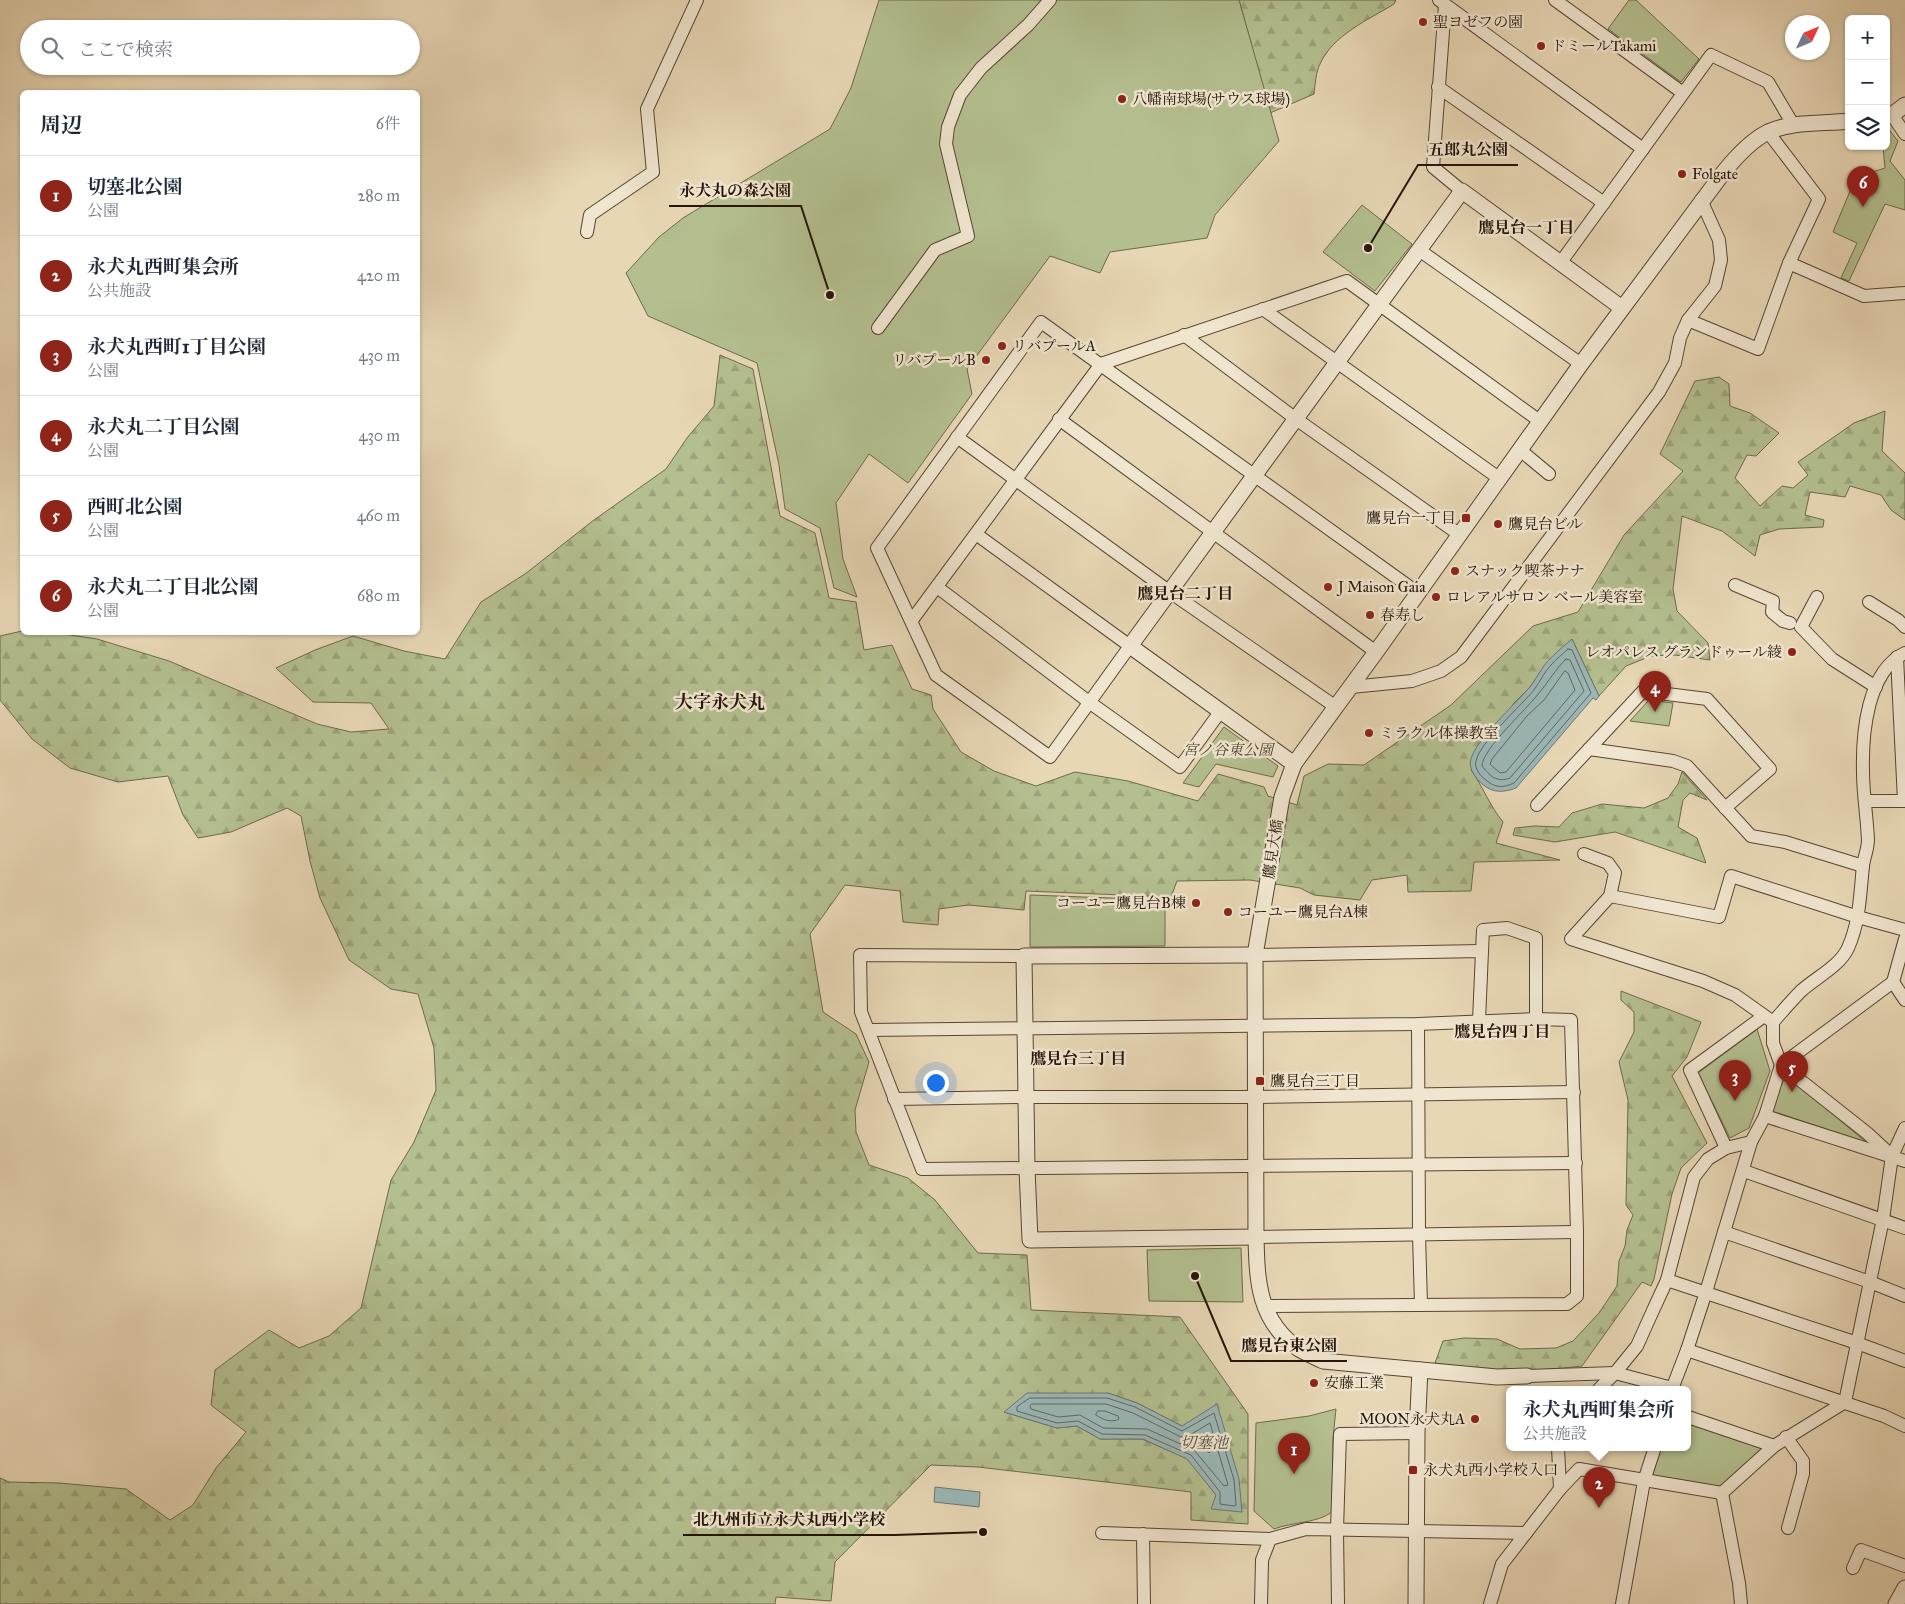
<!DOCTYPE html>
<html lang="ja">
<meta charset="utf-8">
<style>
:root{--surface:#fff;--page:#f2f2f3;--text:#1f2937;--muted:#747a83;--line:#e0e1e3;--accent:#8f2418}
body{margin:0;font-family:"IM FELL Great Primer","Noto Serif JP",serif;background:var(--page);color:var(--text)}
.controls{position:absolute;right:15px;top:15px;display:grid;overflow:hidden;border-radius:8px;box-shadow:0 1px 4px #0004}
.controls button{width:45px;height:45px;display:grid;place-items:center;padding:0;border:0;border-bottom:1px solid var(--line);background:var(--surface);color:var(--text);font:25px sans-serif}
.compass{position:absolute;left:1785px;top:15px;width:45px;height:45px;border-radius:50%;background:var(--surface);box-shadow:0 1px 4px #0004;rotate:46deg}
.you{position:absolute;left:935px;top:1082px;width:18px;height:18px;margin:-12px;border:4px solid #fff;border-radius:50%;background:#1a73e8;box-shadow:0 0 0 8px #1a73e833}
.badge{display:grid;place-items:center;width:32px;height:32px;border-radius:50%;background:var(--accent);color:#fff;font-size:16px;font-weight:700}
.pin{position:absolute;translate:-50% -41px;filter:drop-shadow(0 1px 2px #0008)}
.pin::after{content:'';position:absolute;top:26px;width:18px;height:15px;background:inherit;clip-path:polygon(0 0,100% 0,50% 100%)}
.popup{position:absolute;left:1506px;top:1386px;width:185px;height:65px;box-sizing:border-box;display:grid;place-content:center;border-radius:8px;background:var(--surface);filter:drop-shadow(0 1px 4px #0005);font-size:16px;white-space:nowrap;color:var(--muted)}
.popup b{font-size:19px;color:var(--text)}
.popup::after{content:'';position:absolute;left:50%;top:100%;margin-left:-10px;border:10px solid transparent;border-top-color:var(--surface)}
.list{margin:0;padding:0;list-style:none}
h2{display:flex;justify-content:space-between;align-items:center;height:65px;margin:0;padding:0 20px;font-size:21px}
h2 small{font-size:16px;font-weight:400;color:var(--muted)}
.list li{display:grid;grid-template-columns:32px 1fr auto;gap:15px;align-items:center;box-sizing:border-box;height:80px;padding:0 20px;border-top:1px solid var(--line)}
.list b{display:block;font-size:19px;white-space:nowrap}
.list p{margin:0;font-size:16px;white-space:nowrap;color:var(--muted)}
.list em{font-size:16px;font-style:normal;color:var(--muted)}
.icon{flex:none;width:28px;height:28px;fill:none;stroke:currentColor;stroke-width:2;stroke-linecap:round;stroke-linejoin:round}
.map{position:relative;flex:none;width:1905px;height:1604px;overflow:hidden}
.search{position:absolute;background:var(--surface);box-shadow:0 1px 4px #0004;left:20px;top:20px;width:400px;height:55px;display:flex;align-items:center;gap:12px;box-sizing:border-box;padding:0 18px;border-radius:28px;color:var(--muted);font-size:19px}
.panel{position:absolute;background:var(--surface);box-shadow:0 1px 4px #0004;left:20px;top:90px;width:400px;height:545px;border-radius:8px}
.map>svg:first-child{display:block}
</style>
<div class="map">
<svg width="1905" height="1604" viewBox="0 0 1905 1604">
<defs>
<pattern id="forest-firs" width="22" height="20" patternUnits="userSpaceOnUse" patternTransform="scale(1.25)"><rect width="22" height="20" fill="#b4bf8f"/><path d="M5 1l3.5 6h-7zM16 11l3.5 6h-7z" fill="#9ba37a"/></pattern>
</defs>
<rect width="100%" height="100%" fill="#e8d7b5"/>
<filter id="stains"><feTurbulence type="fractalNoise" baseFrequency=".004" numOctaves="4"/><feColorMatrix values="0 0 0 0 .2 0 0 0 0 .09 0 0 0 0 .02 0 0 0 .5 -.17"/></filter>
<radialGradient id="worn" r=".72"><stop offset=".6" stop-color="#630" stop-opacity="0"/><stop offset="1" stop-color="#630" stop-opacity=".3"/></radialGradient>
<!-- forest -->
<g fill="url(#forest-firs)" stroke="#6c6a4c" fill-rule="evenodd">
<path d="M 1239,0 L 1396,0 L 1394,4 C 1368,20 1333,35 1320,64 C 1316,72 1315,85 1314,94 L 1270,113 Z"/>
<path d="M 720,355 L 753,369 L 780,516 L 815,533 L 829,598 L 856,602 L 864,650 L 892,645 L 912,689 L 931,695 L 933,709 L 961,752 L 994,771 L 1036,786 L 1075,772 L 1128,781 L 1198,801 L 1218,774 L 1264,787 L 1268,796 L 1297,805 L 1304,776 L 1328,764 L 1364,765 L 1451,705 L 1533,626 L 1578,612 L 1624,535 L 1683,471 L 1660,454 L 1695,381 L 1719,377 L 1729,384 L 1730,406 L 1750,413 L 1779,433 L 1756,456 L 1747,455 L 1735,478 L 1760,506 L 1782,486 L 1793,488 L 1808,475 L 1798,462 L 1854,423 L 1885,411 L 1882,451 L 1905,473 L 1905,520 L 1891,510 L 1881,495 L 1850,486 L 1845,497 L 1810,492 L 1805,515 L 1824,520 L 1823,527 L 1779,529 L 1760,535 L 1755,556 L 1722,531 L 1682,516 L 1673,589 L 1677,611 L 1708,643 L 1710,660 L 1675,655 L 1651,656 L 1626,666 L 1599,696 L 1572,639 L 1546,664 L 1530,687 L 1514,703 L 1471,770 C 1483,787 1490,806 1503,822 L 1496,843 L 1560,860 L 1474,862 L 1471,891 L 1408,892 L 1407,875 L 1372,880 L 1360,900 L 1314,895 L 1300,888 L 1250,880 L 1177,881 L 1171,897 L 1026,891 L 1024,910 L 968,905 L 939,909 L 938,925 L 903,922 L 900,891 L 845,885 L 810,934 L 823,1012 L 856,1034 L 869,1062 L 855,1110 L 856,1132 L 869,1165 L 908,1178 L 935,1200 L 978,1253 L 1027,1255 L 1031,1310 L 1180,1317 L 1248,1414 L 1248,1524 L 1191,1520 L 1191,1492 L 978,1467 L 931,1465 L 835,1562 L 831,1601 L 776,1597 L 775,1604 L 0,1604 L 0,1478 L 9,1482 L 59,1483 L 126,1489 L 170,1520 L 193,1505 L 216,1468 L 246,1432 L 211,1405 L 215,1370 L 269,1330 L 299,1348 L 329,1336 L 361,1308 L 391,1180 L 414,1142 L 436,1090 L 434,1048 L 418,994 L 391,989 L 349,960 L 320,898 L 310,861 L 301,816 L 287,808 L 231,832 L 198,838 L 183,815 L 168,776 L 118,782 L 70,768 L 32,739 L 0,700 L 0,636 L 22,631 L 22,632 L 57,633 L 97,639 L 169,661 L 317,724 L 351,732 L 389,729 L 371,703 L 313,702 L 276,668 L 315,650 L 353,636 L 404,651 L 445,659 L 481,602 L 525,574 L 594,520 L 666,469 L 687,438 L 714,406 ZM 1108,1393 L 1137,1403 L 1182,1426 L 1242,1512 L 1216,1495 L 1188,1459 L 1142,1439 L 1100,1439 L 1077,1426 L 1057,1428 L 1004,1412 Z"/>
<polygon points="1682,772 1707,800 1690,793 1683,800 1678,827 1697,838 1706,863 1615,832 1555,842 1513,835 1515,828 1535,826 1559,827 1572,813 1602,804 1644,808 1668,798 1678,784"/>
<path d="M 1621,991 L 1701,1022 L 1687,1057 L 1672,1076 L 1707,1143 L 1681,1168 L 1672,1194 L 1654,1279 L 1651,1286 L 1642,1282 L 1582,1366 C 1533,1372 1484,1372 1435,1363 L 1443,1341 L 1464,1338 L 1497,1339 L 1520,1349 L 1556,1348 L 1573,1341 L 1599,1313 L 1617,1286 L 1619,1261 L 1625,1246 L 1627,1230 L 1633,1215 L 1626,1205 L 1628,1100 L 1619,1062 L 1634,1032 L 1634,1012 L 1621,1000 Z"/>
</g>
<!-- green -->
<g fill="#b4bf8f" stroke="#6c6a4c">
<polygon points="879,0 1239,0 1279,141 1215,215 1207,238 1110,252 1100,273 1050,256 967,369 972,394 908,483 869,454 836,503 843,559 857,597 834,588 820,528 785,509 779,465 757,363 648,316 626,273 659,237 683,218 830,129 851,88"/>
<polygon points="1629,0 1636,0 1699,59 1681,82 1608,29"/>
<polygon points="1887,127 1898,141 1890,161 1905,180 1905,210 1885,204 1849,281 1841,278 1857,243 1833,232 1853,184 1863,175 1885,168 1883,146 1886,146"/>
<polygon points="1362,205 1412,244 1375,291 1323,252"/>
<polygon points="1649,700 1673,703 1669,726 1630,721"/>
<polygon points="1224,727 1278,766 1273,777 1216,764 1199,787 1183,783"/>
<polygon points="1030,895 1165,900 1165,946 1030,947"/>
<polygon points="1757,1029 1770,1071 1749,1128 1730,1138 1698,1073"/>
<polygon points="1784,1073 1867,1143 1772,1111"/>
<polygon points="1241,1248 1243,1302 1149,1301 1147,1250"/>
<path d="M 1336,1409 L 1333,1438 L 1332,1512 C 1318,1523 1292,1522 1274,1529 L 1254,1511 L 1256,1423 L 1309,1416 Z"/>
<polygon points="1688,1422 1765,1449 1723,1488 1652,1475 1661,1447 1688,1447"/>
</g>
<!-- water -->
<g fill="#9bb7b7" stroke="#6c7671">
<path d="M 1572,639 L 1599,696 L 1596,700 L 1593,698 L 1516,788 C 1502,793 1492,793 1481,783 C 1475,777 1468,768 1471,759 C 1476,740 1515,704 1529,688 C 1536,680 1540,670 1547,662 C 1554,654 1564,646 1572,639 Z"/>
<polygon points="1027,1393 1108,1393 1137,1403 1182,1426 1217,1404 1239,1479 1242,1512 1211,1509 1216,1495 1187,1459 1143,1439 1100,1439 1077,1426 1057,1428 1004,1412"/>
<polygon points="935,1487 980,1492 979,1507 934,1502"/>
</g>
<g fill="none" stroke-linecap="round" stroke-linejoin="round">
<!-- shore -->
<g stroke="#606660" stroke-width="1">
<path d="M 1568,649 L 1572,650 L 1591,693 L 1514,783 C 1503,788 1495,788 1486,780 C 1480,776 1474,768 1476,761 C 1480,742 1521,706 1534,690 C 1540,682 1544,672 1551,665 C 1556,659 1563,654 1568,649 Z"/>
<path d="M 1566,659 L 1570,660 L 1584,691 L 1510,778 C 1497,783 1490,776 1482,766 C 1482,749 1528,708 1539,693 C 1549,681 1555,670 1566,659 Z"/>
<polygon points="1565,671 1568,673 1575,690 1506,772 1500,773 1490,764 1492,759 1527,716 1544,700"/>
<polygon points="1030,1398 1107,1398 1135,1407 1182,1431 1214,1413 1234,1480 1236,1505 1234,1506 1220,1504 1220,1492 1191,1455 1145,1435 1102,1434 1078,1421 1057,1423 1017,1411 1017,1407"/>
<polygon points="1032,1404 1106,1404 1133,1413 1181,1437 1188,1436 1210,1423 1228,1485 1224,1486 1194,1450 1147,1429 1103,1428 1080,1415 1058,1417 1031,1409 1030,1406"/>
<path d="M 1098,1411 L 1105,1411 L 1118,1416 L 1119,1419 C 1112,1423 1103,1420 1096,1415 Z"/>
<polygon points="1204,1435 1207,1436 1211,1450 1209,1453 1196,1441 1197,1439"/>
</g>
<!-- minor casing -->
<g stroke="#564533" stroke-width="14">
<g id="minor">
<polyline points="1439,0 1643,149"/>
<polyline points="1555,0 1683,93"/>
<polyline points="1445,5 1433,167 1462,191"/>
<polyline points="1438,87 1604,203"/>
<polyline points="1892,115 1905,134"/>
<polyline points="587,232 590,215 653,172 647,109 697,0"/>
<polyline points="1419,250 1581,364"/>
<polyline points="1561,262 1711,55 1768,82 1794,126"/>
<polyline points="1789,263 1864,296 1905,293"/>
<polyline points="1263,309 1500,479"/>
<polyline points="1688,320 1758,349 1789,263 1819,199 1768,132"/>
<polyline points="878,328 935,250 968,236 946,144 948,127 960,95 981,68 1028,25 1050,0"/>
<polyline points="1184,335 1296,419 1460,535"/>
<polyline points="1059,419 1376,652"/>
<polyline points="957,437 1170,592 1336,707"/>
<polyline points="1520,450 1549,474"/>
<polyline points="976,534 1130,646 1050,757 936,675 877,548 1041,322 1418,593"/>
<polyline points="1735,585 1773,601 1772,612 1783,621 1790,623"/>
<polyline points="937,587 1089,702 1180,767 1220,712"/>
<polyline points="1817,597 1801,627 1832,659 1876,687"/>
<polyline points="1869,602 1898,620 1905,627"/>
<polyline points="912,620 1101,364 1347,281 1541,422"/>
<polyline points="1897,657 1904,801"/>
<polyline points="1351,687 1412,681 1441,671 1461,657 1659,392 1675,363 1680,338 1688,320 1715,286 1721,260 1719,240 1701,200"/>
<polyline points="1589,749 1643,691 1707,699 1770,769 1725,808"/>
<polyline points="1865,801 1905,801"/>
<polyline points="1537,805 1589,749 1673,761 1687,766 1751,836 1785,842 1863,866"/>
<polyline points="1584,854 1608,863 1615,873 1610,896"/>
<polyline points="1482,951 1483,930 1507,928 1536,938 1536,1019"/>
<polyline points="1255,955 1482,951 1479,1021"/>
<polyline points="1024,956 860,955 861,1012 922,1169 1576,1163"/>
<polyline points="1893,982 1905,1000"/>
<polyline points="1773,1022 1735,995 1703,981 1571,939 1610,896 1719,917 1731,876 1858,917 1905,930"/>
<polyline points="1418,1024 1419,1234 1421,1305"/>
<polyline points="869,1030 1418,1024 1536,1019 1571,1020 1577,1232 1577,1296 1567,1304 1264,1306"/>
<polyline points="894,1099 1026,1097 1254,1097 1574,1092"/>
<polyline points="1765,1116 1905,1161"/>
<polyline points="1726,1148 1690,1070 1764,1016"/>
<path d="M 1892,1156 L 1867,1133 L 1781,1065 L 1773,1043 L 1773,1022 C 1782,1012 1791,1001 1801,991 C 1815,978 1840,966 1848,948 C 1860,921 1860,894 1863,866 C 1864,857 1868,849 1868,840 C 1867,817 1863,794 1863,772 C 1862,734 1867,671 1905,653"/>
<polyline points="1744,1171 1905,1228"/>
<polyline points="1724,1232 1870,1282 1905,1296"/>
<polyline points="1256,1237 1577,1232"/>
<polyline points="1667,1280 1857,1343 1905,1361"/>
<polyline points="1687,1350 1884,1416 1905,1426"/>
<polyline points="1527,1376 1615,1373 1672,1388"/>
<polyline points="1599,1389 1615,1373 1637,1346 1650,1317 1667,1280 1694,1177 1708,1159 1726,1148 1751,1142"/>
<polyline points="1672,1389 1687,1350 1706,1292 1751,1142 1765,1116 1781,1065 1893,982 1905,939"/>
<polyline points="1688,1417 1774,1446"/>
<polyline points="1786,1437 1803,1461 1803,1474 1788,1528"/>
<polyline points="1558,1447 1560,1489"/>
<polyline points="1722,1493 1774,1446 1845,1402 1883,1219 1892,1156 1905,1128"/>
<polyline points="1722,1493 1739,1583 1741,1604"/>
<polyline points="1102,1533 1270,1539"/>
<polyline points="1143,1534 1144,1604"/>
<polyline points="1853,1568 1861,1550 1905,1566"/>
<polyline points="1261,1604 1262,1560 1270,1539 1306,1529 1526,1533"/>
<polyline points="1338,1604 1337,1530 1340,1434 1417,1433"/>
<polyline points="1490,1604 1502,1564 1560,1489 1579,1469 1722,1493"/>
<polyline points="1622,1604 1644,1481 1655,1447"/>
</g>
</g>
<!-- tertiary casing -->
<g stroke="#564533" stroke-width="17">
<g id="tertiary">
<polyline points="1886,116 1892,115 1905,105"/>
<polyline points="1294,764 1130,646 1462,191 1622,308"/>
<polyline points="1255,955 1024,956 1027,1168 1030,1240 1256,1237"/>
<path d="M 1527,1376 L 1497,1377 L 1323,1361 C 1315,1357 1306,1353 1299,1349 C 1258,1321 1257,1281 1256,1237 L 1255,955 L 1282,797 L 1294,764 L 1376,652 L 1581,364 L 1723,173 C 1735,158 1750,141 1768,132 C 1792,121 1823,124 1849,121"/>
<polyline points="1416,1604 1417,1433 1420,1370"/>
<polyline points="1896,1604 1905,1588"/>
</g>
</g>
<!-- minor -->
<use href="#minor" stroke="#f0e5cf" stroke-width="12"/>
<!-- tertiary -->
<use href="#tertiary" stroke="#f0e5cf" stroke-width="15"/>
</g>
<!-- markers -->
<g fill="#8f2418" stroke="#f0e5cf" stroke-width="2">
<circle cx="1423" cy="22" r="5"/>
<circle cx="1541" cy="46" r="5"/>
<circle cx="1122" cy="99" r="5"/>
<circle cx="1682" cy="174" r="5"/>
<circle cx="1002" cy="346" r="5"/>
<circle cx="986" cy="360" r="5"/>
<rect x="1461" y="513" width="10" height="10" rx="2.5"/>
<circle cx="1498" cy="524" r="5"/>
<circle cx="1455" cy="571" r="5"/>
<circle cx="1328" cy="587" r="5"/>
<circle cx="1436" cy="597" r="5"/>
<circle cx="1370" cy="615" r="5"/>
<circle cx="1792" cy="652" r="5"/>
<circle cx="1369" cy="733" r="5"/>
<circle cx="1196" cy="903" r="5"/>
<circle cx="1228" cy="912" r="5"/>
<rect x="1255" y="1076" width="10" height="10" rx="2.5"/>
<circle cx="1314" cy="1383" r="5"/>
<circle cx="1475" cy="1419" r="5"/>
<rect x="1408" y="1465" width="10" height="10" rx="2.5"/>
</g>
<g text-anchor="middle" stroke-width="5" stroke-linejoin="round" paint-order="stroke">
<!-- poi labels -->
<g font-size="15" fill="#251408" stroke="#f0e5cf" text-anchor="start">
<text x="1433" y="27">聖ヨゼフの園</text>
<text x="1551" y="51">ドミールTakami</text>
<text x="1132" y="104">八幡南球場(サウス球場)</text>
<text x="1692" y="179">Folgate</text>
<text x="1012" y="351">リバプールA</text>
<text x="976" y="365" text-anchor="end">リバプールB</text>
<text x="1456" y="523" text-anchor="end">鷹見台一丁目</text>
<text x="1508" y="529">鷹見台ビル</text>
<text x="1465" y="576">スナック喫茶ナナ</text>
<text x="1338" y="592">J Maison Gaia</text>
<text x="1446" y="602">ロレアルサロン ベール美容室</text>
<text x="1380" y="620">春寿し</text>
<text x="1782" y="657" text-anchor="end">レオパレス グランドゥール綾</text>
<text x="1379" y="738">ミラクル体操教室</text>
<text x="1186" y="908" text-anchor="end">コーユー鷹見台B棟</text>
<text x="1238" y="917">コーユー鷹見台A棟</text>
<text x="1270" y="1086">鷹見台三丁目</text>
<text x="1324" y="1388">安藤工業</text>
<text x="1465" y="1424" text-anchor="end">MOON永犬丸A</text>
<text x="1423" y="1475">永犬丸西小学校入口</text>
</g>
<!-- park labels -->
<g font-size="15" font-style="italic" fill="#504730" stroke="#f0e5cf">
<text x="1228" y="755">宮ノ谷東公園</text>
</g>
<!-- street labels -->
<g font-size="15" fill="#251408" stroke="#f0e5cf">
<text transform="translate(1273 849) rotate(-81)" y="5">鷹見大橋</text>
</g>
<!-- neighbourhood labels -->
<g font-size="16" font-weight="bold" fill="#251408" stroke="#f0e5cf">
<text x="1526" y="233">鷹見台一丁目</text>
<text x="1185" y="599">鷹見台二丁目</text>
<text x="1502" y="1037">鷹見台四丁目</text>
<text x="1078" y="1064">鷹見台三丁目</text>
</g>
<!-- water labels -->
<g font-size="16" font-style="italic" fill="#4e4d45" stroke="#f0e5cf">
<text x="1204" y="1448">切塞池</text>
</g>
<!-- quarter labels -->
<g font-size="18" font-weight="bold" fill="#251408" stroke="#f0e5cf">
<text x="720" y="708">大字永犬丸</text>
</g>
</g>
<!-- callouts -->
<path fill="none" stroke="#251408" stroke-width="2" d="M1368 248L1418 165H1518M830 295L801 206H669M1195 1276L1231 1361H1347M983 1532L895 1535H683"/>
<g fill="#251408" stroke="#f0e5cf" stroke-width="2">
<circle cx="1368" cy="248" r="5"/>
<circle cx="830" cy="295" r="5"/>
<circle cx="1195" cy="1276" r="5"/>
<circle cx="983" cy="1532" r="5"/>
</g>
<g font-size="16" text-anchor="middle" font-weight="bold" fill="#251408" stroke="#f0e5cf" stroke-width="5" stroke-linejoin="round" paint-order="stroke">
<text x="1468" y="155">五郎丸公園</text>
<text x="735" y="196">永犬丸の森公園</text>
<text x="1289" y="1351">鷹見台東公園</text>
<text x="789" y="1525">北九州市立永犬丸西小学校</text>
</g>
<rect width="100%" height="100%" filter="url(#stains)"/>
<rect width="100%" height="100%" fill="url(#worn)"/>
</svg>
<div class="controls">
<button>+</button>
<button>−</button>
<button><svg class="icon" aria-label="layers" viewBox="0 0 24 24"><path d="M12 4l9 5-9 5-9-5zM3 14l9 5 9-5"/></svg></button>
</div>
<svg class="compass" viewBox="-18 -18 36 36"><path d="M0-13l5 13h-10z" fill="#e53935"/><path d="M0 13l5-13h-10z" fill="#747a83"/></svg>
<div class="you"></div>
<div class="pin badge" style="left:1294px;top:1474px">1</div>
<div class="pin badge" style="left:1599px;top:1508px">2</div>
<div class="popup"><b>永犬丸西町集会所</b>公共施設</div>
<div class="pin badge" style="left:1735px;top:1101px">3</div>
<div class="pin badge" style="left:1655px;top:712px">4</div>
<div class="pin badge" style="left:1792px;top:1092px">5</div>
<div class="pin badge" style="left:1863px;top:207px">6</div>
<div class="search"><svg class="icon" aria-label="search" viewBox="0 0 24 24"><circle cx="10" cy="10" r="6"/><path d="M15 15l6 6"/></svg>ここで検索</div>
<section class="panel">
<h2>周辺<small>6件</small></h2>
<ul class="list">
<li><span class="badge">1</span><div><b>切塞北公園</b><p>公園</p></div><em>280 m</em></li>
<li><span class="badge">2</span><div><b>永犬丸西町集会所</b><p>公共施設</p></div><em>420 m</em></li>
<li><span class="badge">3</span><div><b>永犬丸西町1丁目公園</b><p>公園</p></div><em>430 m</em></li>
<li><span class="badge">4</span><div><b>永犬丸二丁目公園</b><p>公園</p></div><em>430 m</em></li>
<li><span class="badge">5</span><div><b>西町北公園</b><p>公園</p></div><em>460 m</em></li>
<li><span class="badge">6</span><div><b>永犬丸二丁目北公園</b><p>公園</p></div><em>680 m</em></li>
</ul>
</section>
</div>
